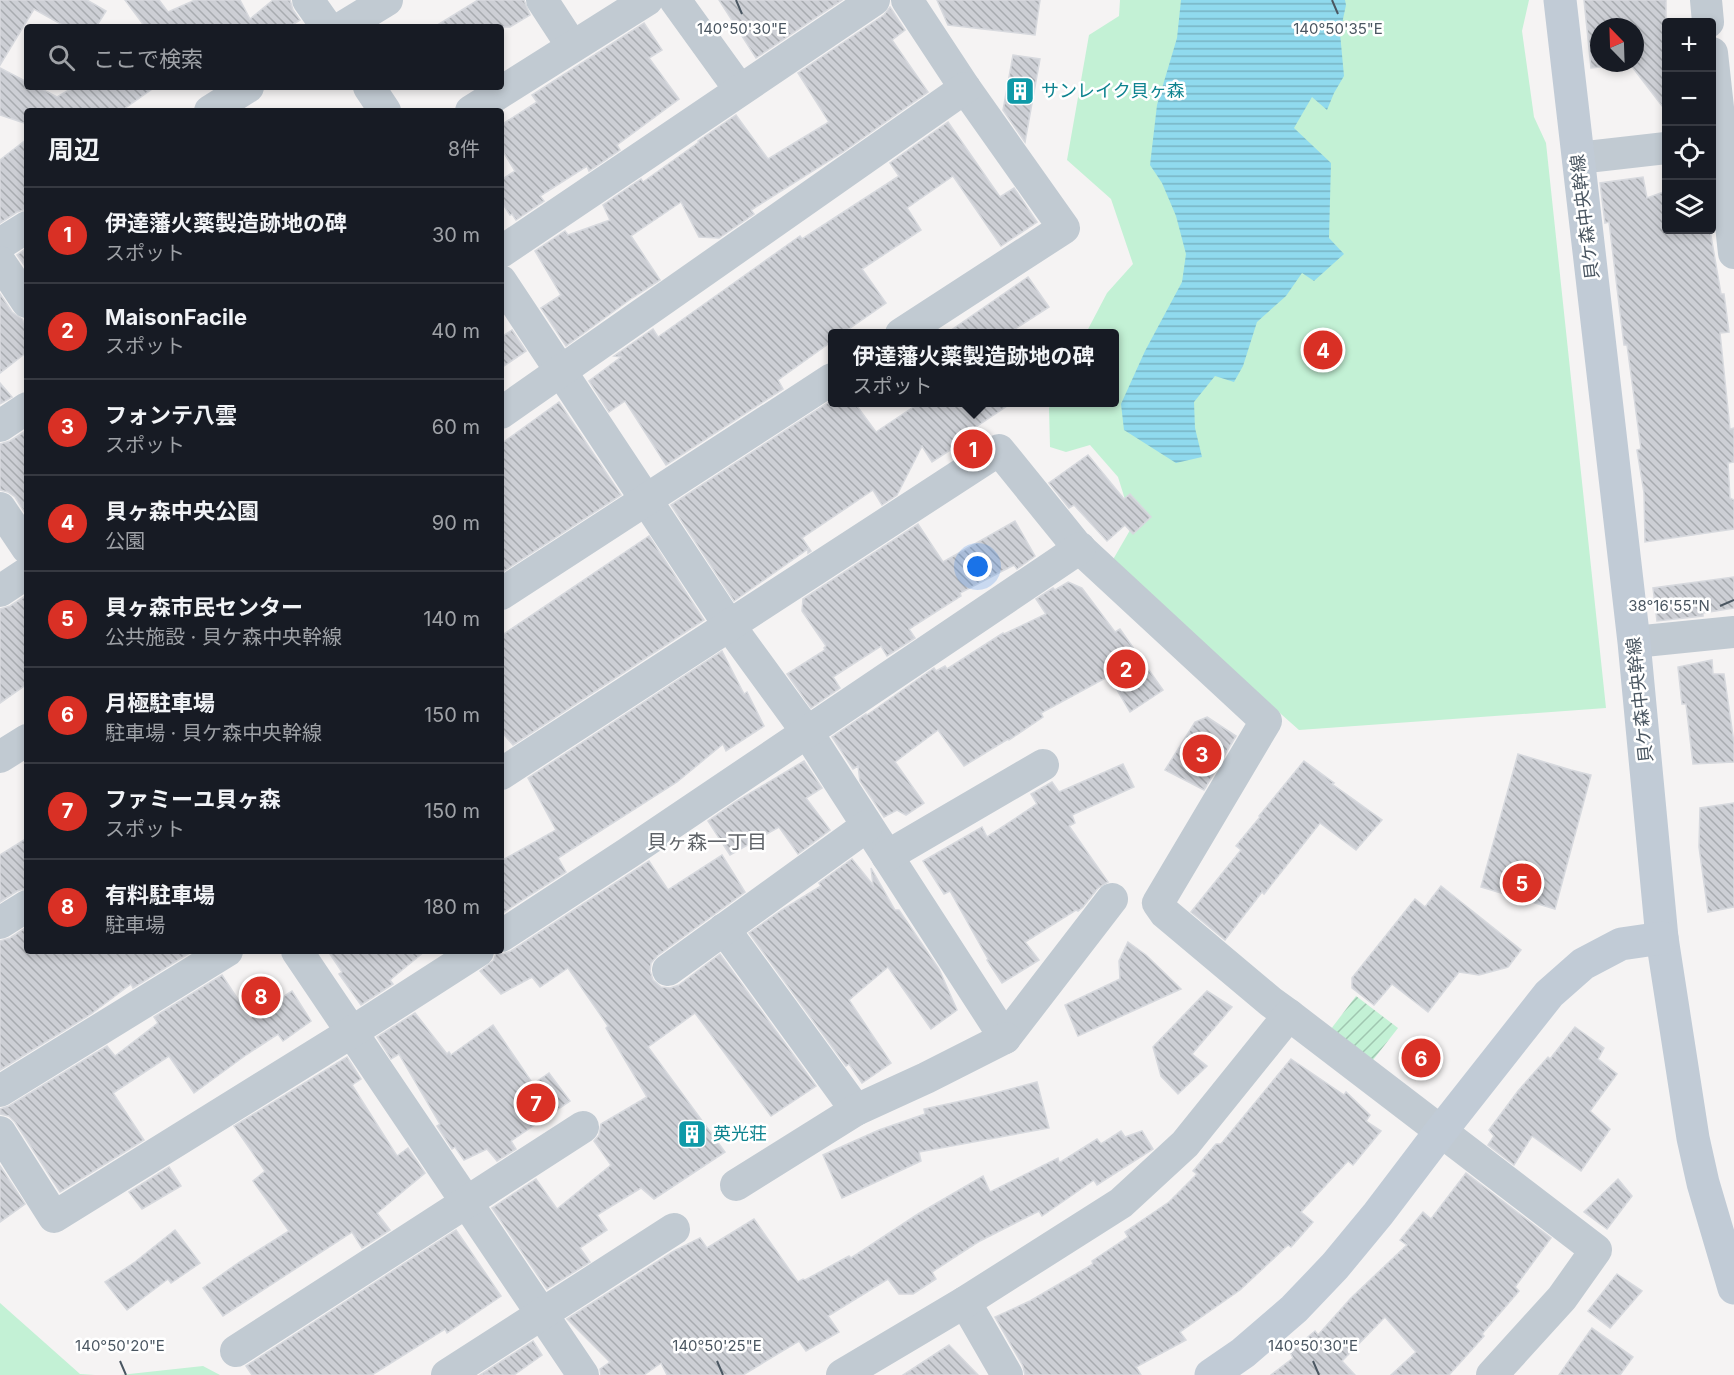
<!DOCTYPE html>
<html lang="ja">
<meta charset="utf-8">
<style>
:root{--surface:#171b24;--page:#242831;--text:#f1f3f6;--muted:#9ea1a6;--line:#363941;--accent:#d93025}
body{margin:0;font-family:Inter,"Noto Sans JP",sans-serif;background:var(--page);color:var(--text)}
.controls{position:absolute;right:18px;top:18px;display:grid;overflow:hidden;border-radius:6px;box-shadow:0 3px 9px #0003}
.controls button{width:54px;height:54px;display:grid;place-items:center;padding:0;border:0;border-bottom:2px solid var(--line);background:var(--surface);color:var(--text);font:30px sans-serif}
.compass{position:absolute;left:1590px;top:18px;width:54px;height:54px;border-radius:50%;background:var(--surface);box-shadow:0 3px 9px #0003;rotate:337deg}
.you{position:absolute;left:978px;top:567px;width:21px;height:21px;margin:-15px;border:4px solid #fff;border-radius:50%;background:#1a73e8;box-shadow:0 0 0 9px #1a73e833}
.badge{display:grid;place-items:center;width:39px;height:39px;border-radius:50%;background:var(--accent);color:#fff;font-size:20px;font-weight:700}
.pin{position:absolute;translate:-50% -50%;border:3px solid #fff;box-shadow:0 2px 6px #0006}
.popup{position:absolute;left:828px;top:329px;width:291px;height:78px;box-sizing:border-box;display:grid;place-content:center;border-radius:6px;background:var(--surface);filter:drop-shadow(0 2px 4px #0005);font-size:20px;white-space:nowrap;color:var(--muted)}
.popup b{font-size:22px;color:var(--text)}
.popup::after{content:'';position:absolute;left:50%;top:100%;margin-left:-12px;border:12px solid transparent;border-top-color:var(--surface)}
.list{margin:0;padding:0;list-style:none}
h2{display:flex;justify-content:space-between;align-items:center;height:78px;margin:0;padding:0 24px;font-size:26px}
h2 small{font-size:20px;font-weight:400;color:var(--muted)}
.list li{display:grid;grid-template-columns:39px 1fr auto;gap:18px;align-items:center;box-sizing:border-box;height:96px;padding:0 24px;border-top:2px solid var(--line)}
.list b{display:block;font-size:22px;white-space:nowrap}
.list p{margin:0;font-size:20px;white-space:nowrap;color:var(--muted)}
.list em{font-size:20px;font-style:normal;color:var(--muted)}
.icon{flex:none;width:33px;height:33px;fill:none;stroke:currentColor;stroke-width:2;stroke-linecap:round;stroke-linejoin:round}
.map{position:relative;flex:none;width:1734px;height:1375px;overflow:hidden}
.search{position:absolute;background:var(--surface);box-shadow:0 3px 9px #0003;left:24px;top:24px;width:480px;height:66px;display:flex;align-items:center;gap:15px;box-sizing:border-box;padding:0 21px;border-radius:6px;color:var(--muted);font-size:22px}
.panel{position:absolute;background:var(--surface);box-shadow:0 3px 9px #0003;left:24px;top:108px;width:480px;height:846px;border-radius:6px}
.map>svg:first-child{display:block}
</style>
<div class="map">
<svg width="1734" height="1375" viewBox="0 0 1734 1375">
<defs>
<pattern id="garden-furrows" width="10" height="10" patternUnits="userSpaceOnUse" patternTransform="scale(1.5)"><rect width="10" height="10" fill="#c3f1d5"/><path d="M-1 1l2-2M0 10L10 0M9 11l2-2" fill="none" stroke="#a0c6b0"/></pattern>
<pattern id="water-rules" width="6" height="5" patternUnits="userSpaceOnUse" patternTransform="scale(1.5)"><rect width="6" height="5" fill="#90daee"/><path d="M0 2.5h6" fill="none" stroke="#78b4c4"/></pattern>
<pattern id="building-back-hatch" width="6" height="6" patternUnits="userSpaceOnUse" patternTransform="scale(1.5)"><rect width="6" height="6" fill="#cdcfd5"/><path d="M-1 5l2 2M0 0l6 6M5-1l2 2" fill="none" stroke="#a8abb0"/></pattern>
</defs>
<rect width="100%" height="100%" fill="#f5f3f3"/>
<!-- park -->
<g fill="#c3f1d5">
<polygon points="1120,0 1529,0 1522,31 1534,117 1546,143 1606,708 1299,730 1111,563 1133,525 1118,477 1090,445 1066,452 1050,447 1049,408 1052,403 1114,402 1114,334 1086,333 1107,293 1133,264 1111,199 1067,160 1089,35 1119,16"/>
<polygon points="0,1303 80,1374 95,1375 0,1375"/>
<polygon points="203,1366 220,1375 120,1375"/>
</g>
<!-- garden -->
<polygon fill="url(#garden-furrows)" points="1356,996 1398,1028 1373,1060 1331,1029"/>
<!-- water -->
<polygon fill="url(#water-rules)" points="1181,0 1345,0 1346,5 1340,33 1344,76 1334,93 1327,110 1312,97 1294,128 1331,163 1329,238 1344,254 1314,281 1302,273 1286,296 1257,322 1243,366 1234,382 1215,376 1194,402 1195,428 1202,457 1176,463 1124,430 1121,404 1145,351 1182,282 1186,254 1176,216 1162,183 1150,165 1157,105 1177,38"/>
<!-- building -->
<g fill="url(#building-back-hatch)" stroke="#d7d9de" stroke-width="1.5" fill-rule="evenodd">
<polygon points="0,0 87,0 106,11 96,27 66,27 34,9 0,65"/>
<polygon points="125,0 159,0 168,12 195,0 240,0 250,19 273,0 290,0 293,10 300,20 289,27 137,27 143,24"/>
<polygon points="478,0 524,0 530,15 510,27 434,27"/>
<polygon points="719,0 842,0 756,58"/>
<polygon points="937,0 1040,0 1035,35 948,25"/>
<path d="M 1584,0 L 1666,0 L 1666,111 L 1630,64 L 1591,68 ZM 1599,27 L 1635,27 L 1635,63 L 1599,63 Z"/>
<polygon points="890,7 905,30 892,40 928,92 843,152 751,210 754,214 719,238 699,237 681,202 631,236 660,280 632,298 566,346 541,308 561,295 535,251 565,231 568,235 610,220 603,205 641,179 643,182 699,142 698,141 736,115 768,159 829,122 798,73 884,15"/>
<polygon points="644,23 662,50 649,58 679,99 617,145 620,150 589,171 587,166 540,196 544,201 516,220 512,214 510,215 501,201 501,180 515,171 501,148 501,125 537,102 532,95"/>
<polygon points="1013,55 1040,59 1025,142 1003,110"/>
<polygon points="0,68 27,82 27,87 38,87 57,97 74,87 155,87 121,111 27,111 27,124 0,115"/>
<polygon points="948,122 1000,197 1014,188 1037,222 1001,246 953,176 907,208 921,230 862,269 886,303 843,333 832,333 832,341 778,380 783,389 666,465 625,401 609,412 589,381 621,357 614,356 653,329 658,337 800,236 802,239 899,176 890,163"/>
<polygon points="27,139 27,209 17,212 0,223 0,160"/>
<polygon points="1643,177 1647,198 1666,191 1666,230 1710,230 1721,294 1724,294 1729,332 1720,333 1730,429 1734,428 1734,462 1728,463 1730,498 1734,500 1734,529 1645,542 1644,493 1637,450 1641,449 1627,345 1624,345 1609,222 1605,223 1600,183"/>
<polygon points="27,248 27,269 17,255"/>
<polygon points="1028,277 1049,307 1009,333 947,333"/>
<polygon points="0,294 12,312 22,319 27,327 27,352 0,373"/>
<polygon points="512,330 526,351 501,368 501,337"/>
<polygon points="0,383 12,397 0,404"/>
<polygon points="559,402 621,495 501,573 501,444"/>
<polygon points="829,402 854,402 876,432 921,402 1013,402 958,439 961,443 932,462 922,446 897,495 882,505 873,490 802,538 811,551 808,553 808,549 734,601 671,505"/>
<polygon points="27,430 27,516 15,497 8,492 0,490 0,444 10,441"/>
<polygon points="1088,455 1124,499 1130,494 1151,517 1133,534 1125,525 1107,541 1074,505 1069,508 1049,483"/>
<polygon points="1015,521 1035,556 1017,569 1014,565 960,593 961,596 909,629 915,638 887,656 881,646 833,677 840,688 811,708 787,674 825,650 824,648 826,646 802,611 803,599 918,524 943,562"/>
<polygon points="649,536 704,620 513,745 501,731 501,636"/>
<polygon points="1734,577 1734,608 1703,613 1703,616 1657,621 1653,588"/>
<polygon points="1068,582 1082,588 1115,632 1120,629 1163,690 1130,712 1109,676 1041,713 1043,717 1009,740 1008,739 964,766 938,730 895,762 924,803 906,815 897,810 884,817 860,781 858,766 853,769 832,737 866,714 867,715 934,668 936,671 945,666 947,669 1003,633 1004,634 1046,614 1036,599 1053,588 1055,590"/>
<polygon points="27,595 27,684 0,703 0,609 10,606"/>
<polygon points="722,651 744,694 747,692 764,726 726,751 723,744 677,782 558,858 566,872 501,914 501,861 556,830 528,778"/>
<polygon points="1712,660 1713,674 1724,674 1734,743 1734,762 1693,764 1686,704 1682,704 1678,667"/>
<polygon points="1207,717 1236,736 1204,790 1165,770 1195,722"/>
<polygon points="1518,754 1571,770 1591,775 1555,909 1481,887"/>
<polygon points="804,761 822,788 806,798 830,830 798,854 779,827 730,855 708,821 737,801"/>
<polygon points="1304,761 1334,783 1332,784 1382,820 1356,850 1320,823 1264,894 1262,892 1225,940 1191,912 1241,850 1236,846 1260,817 1259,816"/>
<polygon points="1123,764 1134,787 1072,815 1075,823 1069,826 1108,882 1098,888 1083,907 1078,911 1076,910 1025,942 1039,960 1002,983 987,960 988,959 950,891 944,894 923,861 982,827 987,837 1037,804 1031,794 1052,782 1059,792"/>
<polygon points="1734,803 1734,907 1708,912 1699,847 1700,808"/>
<polygon points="27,838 27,888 17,891 0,902 0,855"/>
<polygon points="722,855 745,892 657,956 651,963 650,971 653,980 661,987 670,988 679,985 720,954 816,1086 771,1116 695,1013 648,1047 725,1152 654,1199 641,1188 597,1215 607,1230 580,1248 590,1262 547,1289 492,1208 536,1179 557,1209 611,1165 594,1141 599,1135 601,1124 647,1097 606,1028 608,1026 568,968 540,987 532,977 501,994 480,971 494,960 496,953 503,954 511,951 649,861 668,890"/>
<polygon points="852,859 873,885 871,868 895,910 899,910 939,969 957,1010 931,1029 888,967 849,1000 891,1063 862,1083 849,1064 846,1066 749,933 782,910 821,886 819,883"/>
<polygon points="1441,886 1521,950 1508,967 1479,975 1459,972 1428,1012 1392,984 1374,1005 1352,988 1352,978 1415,899 1425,907"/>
<polygon points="27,927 27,951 193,951 133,988 131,984 91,1014 0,1070 0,941 10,938"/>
<polygon points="1128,942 1146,955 1181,989 1078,1036 1065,1005 1120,979 1119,961"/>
<polygon points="328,951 425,951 390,980 393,984 361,1005 339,974 342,972"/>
<polygon points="222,975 250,1018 292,991 311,1021 283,1041 278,1034 246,1055 194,1093 169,1056 113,1093 144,1140 60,1192 15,1122 9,1116 0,1114 0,1109 9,1106 107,1046 115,1056 158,1023 154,1017"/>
<polygon points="1207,991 1232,1007 1192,1054 1207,1066 1178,1094 1161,1076 1153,1047"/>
<polygon points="415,1013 447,1054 449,1052 451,1055 493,1025 533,1084 549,1073 570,1101 511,1141 516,1149 497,1161 487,1149 464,1160 455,1147 452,1149 437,1126 440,1124 399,1054 391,1059 377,1037"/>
<polygon points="1575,1027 1604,1048 1598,1059 1617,1074 1590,1111 1610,1129 1581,1171 1532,1136 1514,1165 1488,1145 1494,1136 1489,1130 1518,1091 1548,1057 1550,1059"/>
<polygon points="347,1057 361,1079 352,1085 397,1156 408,1148 425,1173 377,1213 390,1230 362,1248 352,1232 223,1316 203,1288 238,1263 289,1231 253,1181 265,1171 234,1126"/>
<polygon points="1291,1059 1344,1095 1346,1092 1370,1115 1366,1121 1381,1131 1353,1165 1348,1161 1301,1212 1313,1222 1291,1247 1288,1245 1240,1290 1180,1332 1186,1340 1136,1367 1141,1375 1025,1375 1023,1366 995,1317 1030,1301 1093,1264 1092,1261 1128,1237 1125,1232 1169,1202 1197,1174 1193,1171 1216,1144 1221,1144"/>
<polygon points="1037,1082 1049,1128 919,1152 921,1161 842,1198 823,1155 879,1130 925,1114 924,1109 984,1096"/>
<polygon points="1121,1131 1125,1137 1142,1131 1153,1149 1097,1185 1094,1180 1042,1216 1039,1211 978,1242 932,1272 936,1279 913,1294 899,1294 888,1279 828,1316 839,1332 806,1351 799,1341 743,1375 667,1375 661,1363 644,1375 601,1375 600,1369 610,1362 567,1319 674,1251 700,1238 707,1248 754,1219 798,1282 803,1279 805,1280 849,1256 851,1258 918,1214 983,1176 990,1192 1058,1158 1059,1163 1097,1139 1101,1144"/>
<polygon points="0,1166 25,1204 0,1222"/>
<polygon points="169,1167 181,1186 142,1209 129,1192"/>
<polygon points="1466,1173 1551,1238 1515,1287 1519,1291 1482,1334 1484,1336 1449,1375 1391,1375 1416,1352 1385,1317 1342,1361 1355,1375 1271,1375 1293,1358 1290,1352 1315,1331 1318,1335 1351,1298 1407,1245 1400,1240 1423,1212 1431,1219"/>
<polygon points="1618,1179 1632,1196 1607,1229 1584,1212"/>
<polygon points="175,1230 200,1263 171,1283 168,1279 127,1310 105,1282 135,1262"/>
<polygon points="456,1230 501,1296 447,1333 445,1329 372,1375 252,1375 246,1366"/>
<polygon points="1617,1274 1642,1291 1610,1328 1588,1311"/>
<polygon points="1592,1328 1633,1357 1620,1375 1559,1375"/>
<polygon points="533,1341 542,1355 514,1375 480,1375"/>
<polygon points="949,1345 978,1375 903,1375"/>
</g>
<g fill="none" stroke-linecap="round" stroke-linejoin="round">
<!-- street -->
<g stroke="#c1cad2" stroke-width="32">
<polyline points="308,0 327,27"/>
<polyline points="542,0 572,46"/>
<polyline points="675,0 740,90"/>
<polyline points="1706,0 1708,22"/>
<polyline points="343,27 387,0"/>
<polyline points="1712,53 1734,253"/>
<polyline points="369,87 385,111"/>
<polyline points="210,111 248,87"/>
<polyline points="471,111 647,0"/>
<polyline points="1578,158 1666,148"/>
<polyline points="0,244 27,227"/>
<polyline points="501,252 874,0"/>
<polyline points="0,262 27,302"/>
<polyline points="501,281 729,625 807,732 1005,1038 1112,899"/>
<polyline points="901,334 1064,228 965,88 907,0"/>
<polyline points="501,413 965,88"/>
<polyline points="0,426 27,408"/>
<polyline points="0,508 27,548"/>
<polyline points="0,591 27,573"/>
<polyline points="501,594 832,379"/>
<polyline points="1634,642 1734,632"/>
<polyline points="0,757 27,740"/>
<polyline points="501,774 999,450 1076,545 1266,721 1158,903 1165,913 1271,1002 1289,1015"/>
<polyline points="887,856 1043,765"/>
<polyline points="0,923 27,906"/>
<polyline points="724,929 856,1110"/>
<polyline points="501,936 628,853 1080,548"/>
<polyline points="297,951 583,1375"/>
<polyline points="668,970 867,826"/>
<polyline points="0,1091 227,951"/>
<polyline points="0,1132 54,1217 352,1032 478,951"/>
<polyline points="736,1185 856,1110 926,1078 1005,1038"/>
<polyline points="965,1302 1007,1375"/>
<polyline points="236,1351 583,1127"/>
<polyline points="447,1375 674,1229"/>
<polyline points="842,1375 965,1302 1121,1203 1185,1144 1289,1015 1596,1250 1562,1298 1492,1375"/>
</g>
<!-- secondary -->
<g stroke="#c1cbd6" stroke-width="33">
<polyline points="1560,0 1634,642 1662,938 1693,1138 1703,1183 1734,1288"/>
<polyline points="1211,1375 1243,1353 1294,1309 1335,1266 1378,1214 1441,1131 1549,994 1583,964 1621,944 1662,938"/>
</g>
</g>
<!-- ticks -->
<path fill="none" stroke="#4a5661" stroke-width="2" d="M 736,0 L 742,14M 1332,0 L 1338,14M 1720,606 L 1734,600M 120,1361 L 126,1375M 717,1361 L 723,1375M 1313,1361 L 1319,1375"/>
<!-- icons -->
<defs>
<g id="building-square" transform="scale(1.5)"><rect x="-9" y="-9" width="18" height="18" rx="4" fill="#0f9aa8" stroke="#fff"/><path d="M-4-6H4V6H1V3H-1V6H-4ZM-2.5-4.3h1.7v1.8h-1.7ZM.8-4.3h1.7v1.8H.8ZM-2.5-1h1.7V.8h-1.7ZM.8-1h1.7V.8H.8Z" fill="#fff"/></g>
</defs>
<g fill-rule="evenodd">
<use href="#building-square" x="1020" y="91"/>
<use href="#building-square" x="692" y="1134"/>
</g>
<g text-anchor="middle" stroke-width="5" stroke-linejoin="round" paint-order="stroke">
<!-- culture labels -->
<g font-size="18" fill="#0d838f" stroke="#fff" text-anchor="start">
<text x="1041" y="97">サンレイク貝ヶ森</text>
<text x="713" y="1140">英光荘</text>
</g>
<!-- street labels -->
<g font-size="18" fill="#4a5661" stroke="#fff">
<text transform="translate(1585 217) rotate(-97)" y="6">貝ケ森中央幹線</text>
<text transform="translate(1640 700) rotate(-96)" y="6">貝ケ森中央幹線</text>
</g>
<!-- neighbourhood labels -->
<g font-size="20" fill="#5f6368" stroke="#fff">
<text x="707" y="849">貝ヶ森一丁目</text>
</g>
</g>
<g font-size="15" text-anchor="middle" fill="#4a5661" stroke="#fff" stroke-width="5" stroke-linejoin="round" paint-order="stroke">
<text x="742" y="34">140°50'30"E</text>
<text x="1338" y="34">140°50'35"E</text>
<text x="1669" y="611">38°16'55"N</text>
<text x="120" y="1351">140°50'20"E</text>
<text x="717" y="1351">140°50'25"E</text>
<text x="1313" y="1351">140°50'30"E</text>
</g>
</svg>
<div class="controls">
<button>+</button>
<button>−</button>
<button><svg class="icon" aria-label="locate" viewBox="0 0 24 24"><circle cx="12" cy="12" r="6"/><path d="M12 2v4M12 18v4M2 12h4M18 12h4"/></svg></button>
<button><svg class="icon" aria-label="layers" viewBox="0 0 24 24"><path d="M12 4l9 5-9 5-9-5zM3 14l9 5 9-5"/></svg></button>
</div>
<svg class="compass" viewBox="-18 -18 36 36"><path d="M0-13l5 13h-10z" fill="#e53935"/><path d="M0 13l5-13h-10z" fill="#9ea1a6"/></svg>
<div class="you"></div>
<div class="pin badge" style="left:973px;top:449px">1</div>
<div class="popup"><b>伊達藩火薬製造跡地の碑</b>スポット</div>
<div class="pin badge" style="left:1126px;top:669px">2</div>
<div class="pin badge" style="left:1202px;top:754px">3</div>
<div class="pin badge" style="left:1323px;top:350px">4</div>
<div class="pin badge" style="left:1522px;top:883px">5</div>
<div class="pin badge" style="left:1421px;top:1058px">6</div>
<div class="pin badge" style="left:536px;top:1103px">7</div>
<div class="pin badge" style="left:261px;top:996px">8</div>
<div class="search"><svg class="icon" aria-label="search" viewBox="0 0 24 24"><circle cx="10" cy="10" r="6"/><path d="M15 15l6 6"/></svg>ここで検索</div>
<section class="panel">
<h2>周辺<small>8件</small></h2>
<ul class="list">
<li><span class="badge">1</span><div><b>伊達藩火薬製造跡地の碑</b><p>スポット</p></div><em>30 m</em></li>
<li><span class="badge">2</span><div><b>MaisonFacile</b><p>スポット</p></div><em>40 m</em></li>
<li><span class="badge">3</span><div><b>フォンテ八雲</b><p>スポット</p></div><em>60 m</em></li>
<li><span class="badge">4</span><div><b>貝ヶ森中央公園</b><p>公園</p></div><em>90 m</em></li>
<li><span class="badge">5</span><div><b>貝ヶ森市民センター</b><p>公共施設 · 貝ケ森中央幹線</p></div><em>140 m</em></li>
<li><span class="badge">6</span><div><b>月極駐車場</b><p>駐車場 · 貝ケ森中央幹線</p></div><em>150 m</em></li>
<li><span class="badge">7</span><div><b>ファミーユ貝ヶ森</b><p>スポット</p></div><em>150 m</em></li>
<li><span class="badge">8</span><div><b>有料駐車場</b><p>駐車場</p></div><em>180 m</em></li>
</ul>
</section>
</div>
